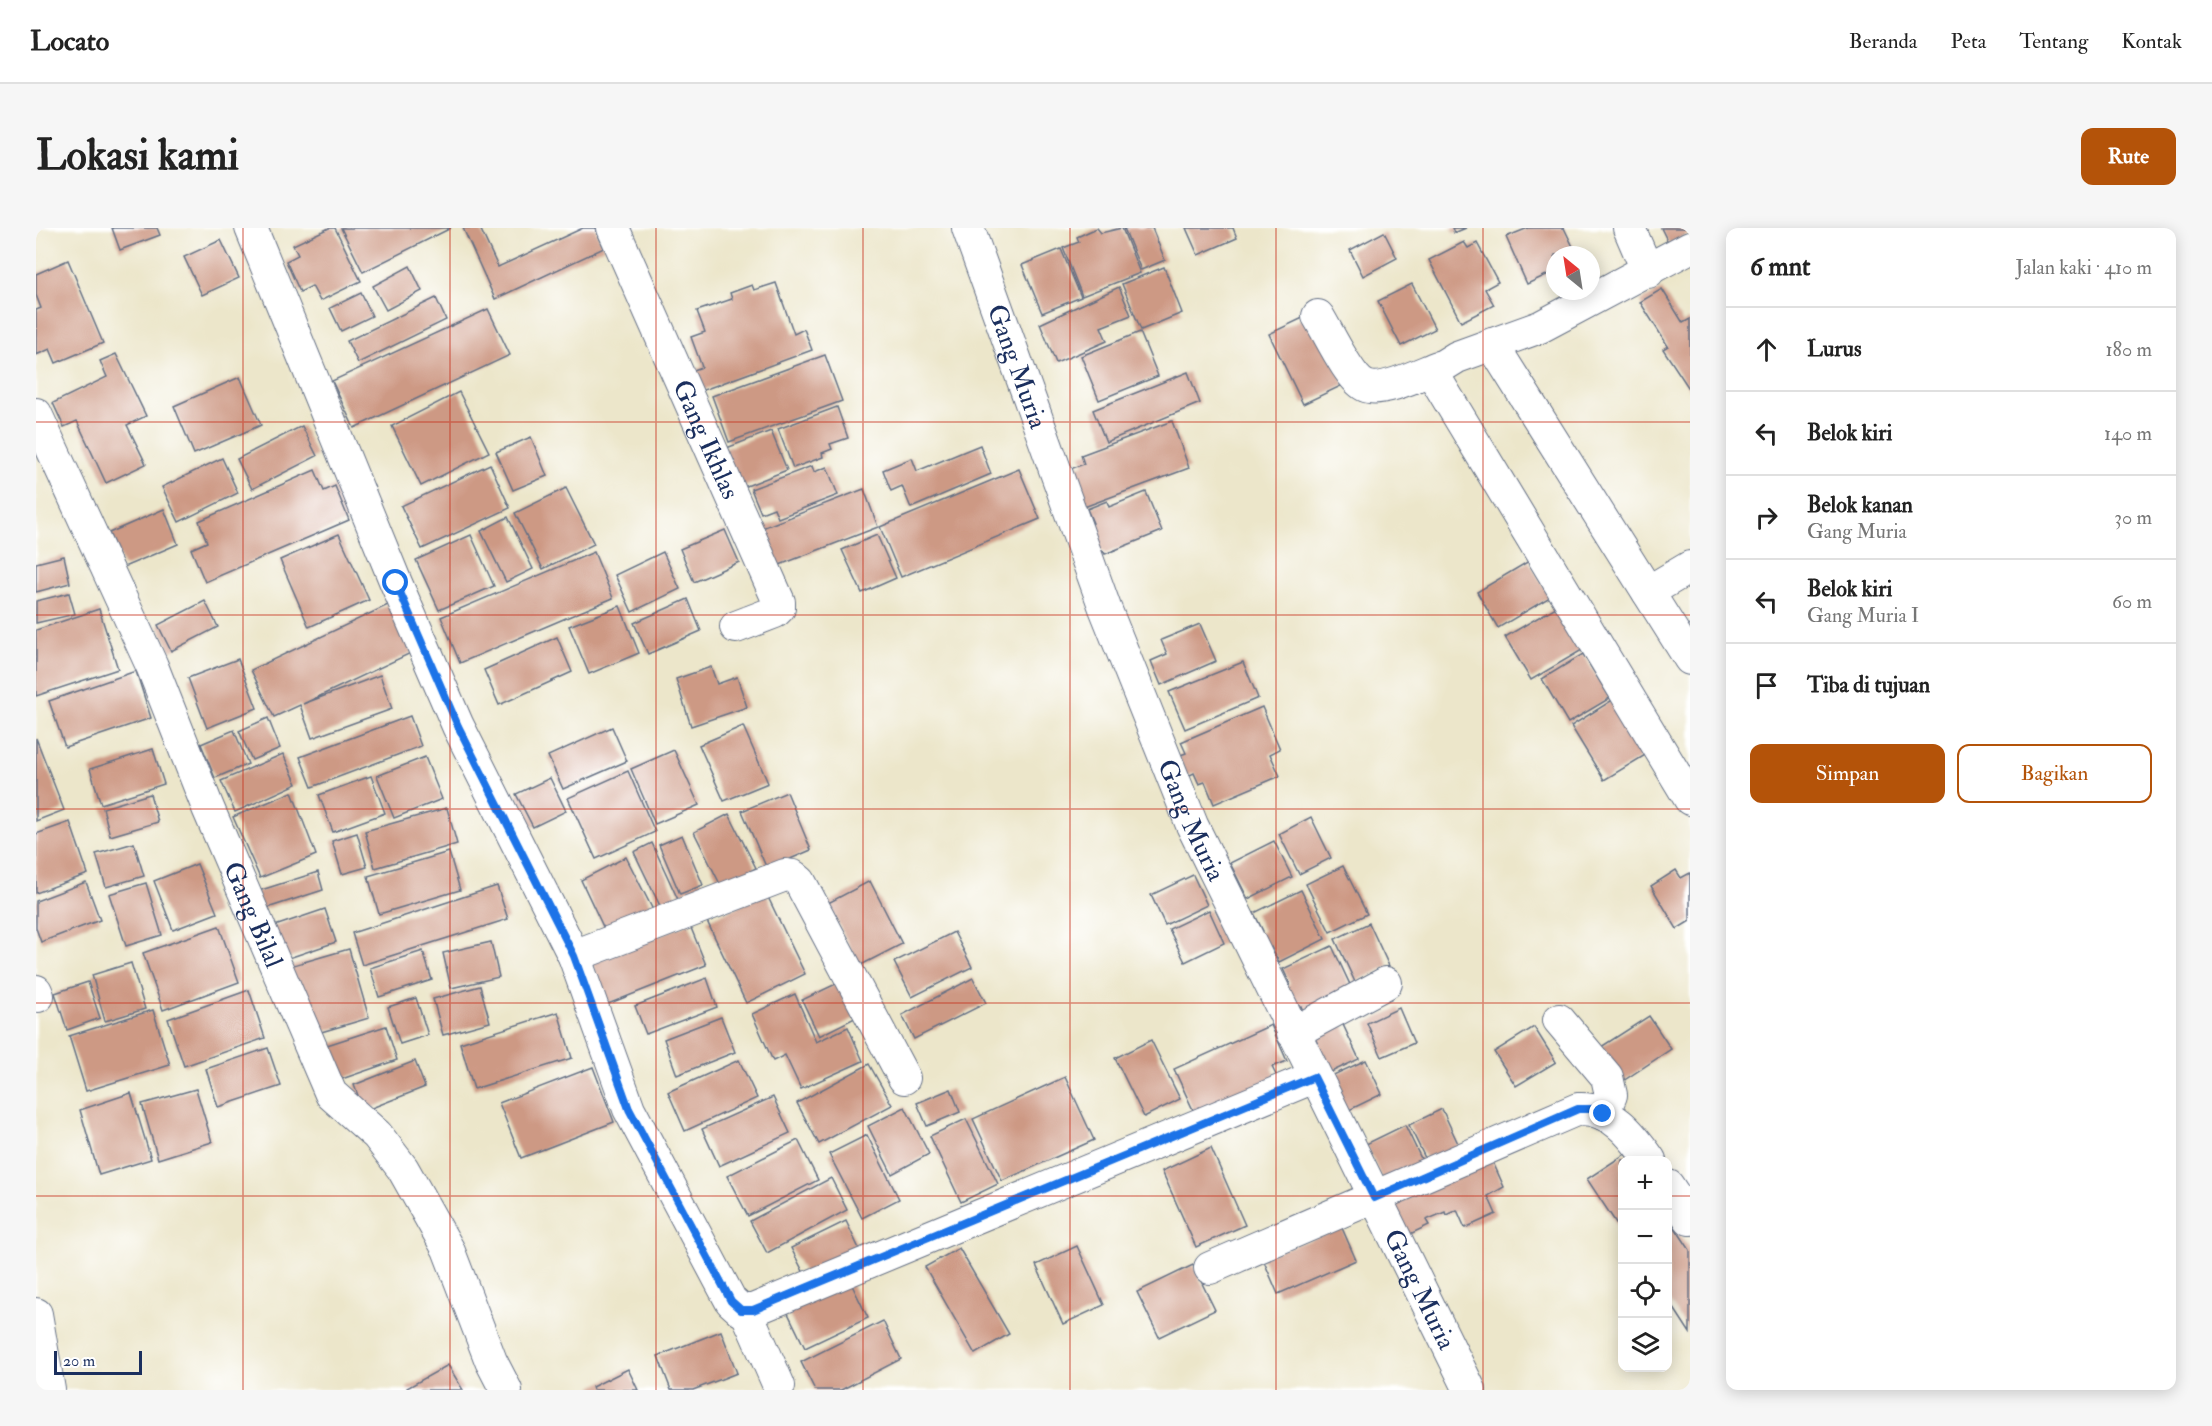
<!DOCTYPE html>
<html lang="id">
<meta charset="utf-8">
<style>
:root{--surface:#fff;--page:#f6f6f6;--text:#222;--muted:#767676;--line:#e0e0e0;--accent:#b45309}
body{margin:0;font-family:"IM FELL Double Pica",serif;background:var(--page);color:var(--text)}
.controls{position:absolute;right:18px;bottom:18px;display:grid;overflow:hidden;border-radius:12px;box-shadow:0 3px 15px #0003}
.controls button{width:54px;height:54px;display:grid;place-items:center;padding:0;border:0;border-bottom:2px solid var(--line);background:var(--surface);color:var(--text);font:30px sans-serif}
.compass{position:absolute;left:1510px;top:18px;width:54px;height:54px;border-radius:50%;background:var(--surface);box-shadow:0 3px 15px #0003;rotate:330deg}
.scale{position:absolute;left:18px;bottom:15px;width:88px;box-sizing:border-box;padding-left:6px;border:3px solid #1b2f5e;border-top:0;font-size:16px;line-height:21px;white-space:nowrap;color:#1b2f5e;-webkit-text-stroke:4px #fff;paint-order:stroke}
.stop{position:absolute;width:18px;height:18px;margin:-14px;border:4px solid #1a73e8;border-radius:50%;background:#fff}
.stop.end{background:#1a73e8;border-color:#fff;box-shadow:0 2px 6px #0008}
.list{margin:0;padding:0;list-style:none}
h2{display:flex;justify-content:space-between;align-items:center;height:78px;margin:0;padding:0 24px;font-size:26px}
h2 small{font-size:20px;font-weight:400;color:var(--muted)}
.list li{display:grid;grid-template-columns:39px 1fr auto;gap:18px;align-items:center;box-sizing:border-box;height:84px;padding:0 24px;border-top:2px solid var(--line)}
.list b{display:block;font-size:22px;white-space:nowrap}
.list p{margin:0;font-size:20px;white-space:nowrap;color:var(--muted)}
.list em{font-size:20px;font-style:normal;color:var(--muted)}
.actions{display:flex;gap:12px;padding:18px 24px}
.actions a{flex:1;padding:14px 0;border:2px solid var(--accent);border-radius:12px;text-align:center;font-size:21px;color:var(--accent)}
.actions .main{background:var(--accent);color:#fff}
.icon{flex:none;width:33px;height:33px;fill:none;stroke:currentColor;stroke-width:2;stroke-linecap:round;stroke-linejoin:round}
.map{position:relative;flex:none;width:1654px;height:1162px;overflow:hidden;border-radius:12px}
header{display:flex;align-items:center;gap:36px;box-sizing:border-box;height:84px;padding:0 30px;background:var(--surface);border-bottom:2px solid var(--line)}
header strong{font-size:28px}
nav{display:flex;gap:33px;margin-inline-start:auto;font-size:21px}
.intro{display:flex;align-items:center;justify-content:space-between;box-sizing:border-box;height:144px;padding:0 36px}
h1{margin:0;font-size:42px}
.button{padding:15px 27px;border-radius:12px;background:var(--accent);color:#fff;font-size:21px;font-weight:700}
main{display:flex;gap:36px;padding:0 36px}
aside{flex:1;background:var(--surface);border-radius:12px;box-shadow:0 3px 15px #0003}
.map>svg:first-child{display:block}
</style>
<header>
<strong>Locato</strong>
<nav><a>Beranda</a><a>Peta</a><a>Tentang</a><a>Kontak</a></nav>
</header>
<div class="intro"><h1>Lokasi kami</h1><a class="button">Rute</a></div>
<main>
<div class="map">
<svg width="1654" height="1162" viewBox="0 0 1654 1162">
<rect width="100%" height="100%" fill="#fff"/>
<filter id="ink" filterUnits="userSpaceOnUse"><feTurbulence type="fractalNoise" baseFrequency=".0167" numOctaves="2"/><feDisplacementMap in="SourceGraphic" scale="12" xChannelSelector="R" yChannelSelector="G"/><feConvolveMatrix kernelMatrix="1 2 1 2 8 2 1 2 1" color-interpolation-filters="sRGB"/></filter>
<filter id="wash" filterUnits="userSpaceOnUse"><feTurbulence type="fractalNoise" baseFrequency=".008" numOctaves="4" result="noise"/><feDisplacementMap in="SourceGraphic" scale="24" xChannelSelector="R" yChannelSelector="G"/><feGaussianBlur stdDeviation="1.35" result="paint"/><feColorMatrix in="noise" values="0 0 0 0 0 0 0 0 0 0 0 0 0 0 0 0 0 1.4 0 .05"/><feComposite in="paint" operator="in"/></filter>
<g filter="url(#wash)">
<rect width="100%" height="100%" fill="#ece6ca"/>
<g id="blocks">
<!-- building -->
<g fill="#cd9984">
<polygon points="76,0 121,0 124,7 84,22"/>
<polygon points="293,0 299,0 325,53 284,73 276,58 264,64 250,33 262,27 257,17"/>
<polygon points="305,0 415,0 327,44"/>
<polygon points="427,0 444,0 462,39 547,0 559,0 568,20 459,71"/>
<polygon points="1061,0 1065,5 1086,0 1104,45 1046,68 1027,20 1043,14 1041,9"/>
<polygon points="1088,0 1116,0 1129,32 1105,42"/>
<polygon points="1150,0 1197,0 1201,10 1162,27"/>
<polygon points="1416,0 1430,0 1418,5"/>
<polygon points="1492,0 1528,0 1541,27 1519,27 1519,43 1491,56 1470,9"/>
<polygon points="1625,0 1653,0 1654,5 1633,16"/>
<polygon points="1348,4 1361,30 1327,48 1314,22"/>
<polygon points="185,12 203,50 166,67 148,29"/>
<polygon points="1428,14 1432,20 1441,15 1462,54 1449,61 1458,77 1425,94 1393,32"/>
<polygon points="1025,21 1045,69 1006,85 986,37"/>
<polygon points="32,32 67,115 20,135 14,121 0,127 0,82 5,80 0,67 0,46"/>
<polygon points="374,38 386,63 350,82 337,58"/>
<polygon points="1128,39 1146,85 1105,102 1086,56"/>
<polygon points="740,55 758,106 768,101 776,122 662,164 655,143 666,139 655,109 669,104 661,83 696,71 694,65 716,57 718,62"/>
<polygon points="1376,56 1399,101 1365,118 1342,73"/>
<polygon points="1083,59 1095,87 1065,99 1071,113 1020,135 1004,96"/>
<polygon points="1626,61 1647,95 1654,91 1654,162 1627,121 1632,118 1604,74"/>
<polygon points="325,65 336,88 305,103 294,80"/>
<polygon points="400,70 410,92 322,135 311,113"/>
<polygon points="452,81 474,127 318,200 296,153"/>
<polygon points="1275,86 1309,156 1267,176 1233,106"/>
<polygon points="1104,104 1122,148 1063,172 1045,128"/>
<polygon points="80,126 110,188 91,197 110,236 70,255 41,193 28,199 17,175 71,149 64,133"/>
<polygon points="789,127 806,173 693,214 676,168"/>
<polygon points="1152,144 1164,175 1070,214 1057,182"/>
<polygon points="204,149 225,197 158,226 138,178"/>
<polygon points="423,164 453,224 385,258 356,198"/>
<polygon points="801,179 812,210 794,216 796,221 786,225 787,229 757,240 742,201"/>
<polygon points="1136,193 1153,240 1048,279 1034,241 1048,236 1045,227"/>
<polygon points="266,198 281,228 216,261 201,231"/>
<polygon points="735,203 751,242 703,261 688,221"/>
<polygon points="495,209 511,248 477,262 460,224"/>
<polygon points="944,217 955,246 875,280 866,258 855,263 847,242 876,230 881,243"/>
<polygon points="186,230 202,265 143,294 126,259"/>
<polygon points="454,236 474,280 386,321 365,278"/>
<polygon points="776,238 778,244 791,239 802,267 742,290 738,280 725,285 715,261"/>
<polygon points="983,241 1004,291 865,349 844,299"/>
<polygon points="279,242 288,263 299,258 313,292 169,354 155,321 171,314 163,293"/>
<polygon points="530,260 558,316 507,341 479,285"/>
<polygon points="828,261 842,299 741,338 726,300"/>
<polygon points="1110,264 1126,303 1069,326 1067,323 1058,326 1047,299 1057,295 1051,281 1071,273 1073,279"/>
<polygon points="128,281 142,316 88,339 73,305"/>
<polygon points="472,289 497,341 470,354 445,303"/>
<polygon points="689,302 703,334 658,354 644,321"/>
<polygon points="303,306 333,372 273,399 244,332"/>
<polygon points="435,307 458,358 403,382 380,332"/>
<polygon points="841,307 860,350 826,365 806,322"/>
<polygon points="558,324 577,370 424,435 405,389"/>
<polygon points="627,324 644,361 596,384 579,347"/>
<polygon points="28,328 34,355 0,364 0,335"/>
<polygon points="1493,333 1514,369 1462,400 1441,364"/>
<polygon points="33,365 39,386 0,395 0,373"/>
<polygon points="652,371 665,403 612,426 598,395"/>
<polygon points="169,373 182,399 135,423 122,397"/>
<polygon points="354,376 377,424 267,476 344,447 356,481 276,510 264,477 238,489 215,442"/>
<polygon points="584,378 603,425 553,446 533,398"/>
<polygon points="1520,379 1546,422 1495,452 1469,409"/>
<polygon points="63,381 82,441 0,468 0,402"/>
<polygon points="1164,396 1180,433 1125,457 1115,433 1131,426 1125,412"/>
<polygon points="521,409 536,444 463,477 448,442"/>
<polygon points="1547,426 1574,470 1532,495 1506,451"/>
<polygon points="202,431 221,480 171,500 152,450"/>
<polygon points="1207,434 1222,470 1149,501 1133,464"/>
<polygon points="675,439 681,456 701,449 711,479 655,498 640,451"/>
<polygon points="100,443 115,490 29,519 13,473"/>
<polygon points="1578,471 1611,526 1568,552 1535,498"/>
<polygon points="1226,479 1244,521 1234,526 1244,548 1178,576 1169,554 1163,556 1158,545 1150,549 1142,528 1150,525 1145,514"/>
<polygon points="374,488 385,518 276,559 264,529"/>
<polygon points="232,490 244,520 216,532 203,503"/>
<polygon points="707,498 732,555 688,573 663,517"/>
<polygon points="576,499 591,533 527,561 512,528"/>
<polygon points="198,502 212,536 179,550 165,516"/>
<polygon points="0,510 28,582 0,593"/>
<polygon points="117,521 128,556 65,576 54,541"/>
<polygon points="638,522 663,577 619,596 595,541"/>
<polygon points="247,526 261,556 199,584 185,553"/>
<polygon points="389,529 406,571 358,590 341,548"/>
<polygon points="592,543 619,604 560,631 532,570"/>
<polygon points="335,548 349,585 297,604 283,567"/>
<polygon points="514,550 530,583 497,599 480,566"/>
<polygon points="256,564 280,627 224,650 197,589"/>
<polygon points="751,564 775,622 731,641 706,583"/>
<polygon points="114,566 122,594 74,608 67,580"/>
<polygon points="411,580 421,616 339,640 329,603"/>
<polygon points="693,586 720,640 685,658 658,604"/>
<polygon points="1275,589 1295,630 1263,646 1243,606"/>
<polygon points="34,594 52,646 0,665 0,606"/>
<polygon points="321,605 331,639 306,646 296,613"/>
<polygon points="646,607 667,657 644,666 623,617"/>
<polygon points="1238,613 1256,649 1212,671 1194,635"/>
<polygon points="98,615 108,648 70,659 60,626"/>
<polygon points="616,615 644,676 627,684 598,624"/>
<polygon points="413,624 424,662 343,686 332,648"/>
<polygon points="590,629 618,684 571,707 545,652"/>
<polygon points="161,636 181,685 137,702 118,653"/>
<polygon points="1307,638 1331,686 1294,704 1270,656"/>
<polygon points="1640,642 1645,650 1654,645 1654,693 1641,701 1615,658"/>
<polygon points="282,644 287,662 225,682 219,664"/>
<polygon points="1157,647 1171,677 1129,697 1115,667"/>
<polygon points="834,653 866,716 823,738 792,675"/>
<polygon points="50,654 64,692 5,714 0,700 0,673"/>
<polygon points="110,655 126,707 90,718 73,666"/>
<polygon points="461,658 472,691 326,737 316,705"/>
<polygon points="1265,662 1289,711 1243,734 1235,719 1229,723 1221,706 1227,703 1218,685"/>
<polygon points="730,665 769,746 710,775 671,693"/>
<polygon points="289,681 300,714 247,732 236,699"/>
<polygon points="1173,682 1188,715 1149,734 1133,701"/>
<polygon points="653,695 670,737 572,776 556,735"/>
<polygon points="1333,695 1353,738 1319,754 1299,711"/>
<polygon points="183,698 203,754 127,782 107,725"/>
<polygon points="918,704 936,739 876,769 858,734"/>
<polygon points="455,714 463,749 415,760 407,725"/>
<polygon points="1296,718 1316,761 1267,783 1265,778 1258,781 1248,759 1254,756 1247,741"/>
<polygon points="313,721 333,790 275,807 254,738"/>
<polygon points="387,723 396,752 343,769 334,740"/>
<polygon points="95,735 109,781 69,793 56,747"/>
<polygon points="671,750 681,779 610,806 599,778"/>
<polygon points="937,750 950,775 878,811 866,787"/>
<polygon points="52,754 64,790 31,802 19,765"/>
<polygon points="804,754 821,789 783,808 766,772"/>
<polygon points="444,758 454,794 407,807 397,771"/>
<polygon points="213,762 229,810 148,838 132,791"/>
<polygon points="759,766 780,814 812,799 827,833 765,861 749,827 737,833 716,786"/>
<polygon points="380,770 392,807 364,816 352,779"/>
<polygon points="1363,780 1378,815 1346,829 1331,795"/>
<polygon points="117,782 134,837 50,863 33,808"/>
<polygon points="522,784 536,830 438,861 424,815"/>
<polygon points="1303,788 1323,831 1293,845 1273,802"/>
<polygon points="1613,788 1635,821 1587,853 1565,819"/>
<polygon points="685,789 699,824 641,847 628,811"/>
<polygon points="1235,797 1251,833 1236,839 1241,849 1158,884 1138,841"/>
<polygon points="350,798 361,832 300,853 288,818"/>
<polygon points="1498,799 1520,834 1480,858 1458,824"/>
<polygon points="1115,812 1144,871 1108,889 1079,830"/>
<polygon points="232,820 245,858 182,879 170,841"/>
<polygon points="703,832 721,870 649,903 632,864"/>
<polygon points="1330,832 1346,866 1309,884 1293,849"/>
<polygon points="379,833 389,859 328,883 318,857"/>
<polygon points="833,836 856,877 783,916 761,875"/>
<polygon points="557,839 578,894 485,930 463,875"/>
<polygon points="1029,849 1058,912 966,953 937,891"/>
<polygon points="160,861 176,914 122,931 106,876"/>
<polygon points="915,861 924,884 891,898 881,875"/>
<polygon points="95,865 115,931 63,947 44,882"/>
<polygon points="737,869 754,905 683,938 666,901"/>
<polygon points="869,879 893,926 856,946 832,898"/>
<polygon points="1406,881 1425,922 1393,938 1373,897"/>
<polygon points="930,891 962,956 925,974 894,908"/>
<polygon points="1369,897 1390,941 1350,960 1330,916"/>
<polygon points="831,907 863,971 826,990 793,926"/>
<polygon points="762,912 782,952 712,988 691,948"/>
<polygon points="1175,920 1209,997 1160,1019 1126,943"/>
<polygon points="1589,926 1594,932 1586,932 1586,1004 1551,951"/>
<polygon points="1456,932 1468,959 1452,968 1460,986 1429,1000 1421,982 1410,987 1409,984 1390,992 1393,997 1372,1007 1358,976"/>
<polygon points="795,950 811,982 731,1025 714,993"/>
<polygon points="1632,989 1654,1022 1654,1105 1632,1071"/>
<polygon points="810,993 825,1025 771,1051 755,1020"/>
<polygon points="1306,1000 1320,1032 1242,1066 1226,1029"/>
<polygon points="1041,1018 1068,1077 1027,1096 1000,1037"/>
<polygon points="923,1020 973,1106 939,1126 889,1039"/>
<polygon points="1157,1037 1179,1082 1123,1109 1101,1064"/>
<polygon points="813,1051 832,1090 769,1120 750,1081"/>
<polygon points="847,1093 865,1131 805,1162 779,1162 765,1134"/>
<polygon points="685,1103 701,1145 657,1162 635,1162 622,1128"/>
<polygon points="412,1137 427,1162 372,1162 371,1160"/>
<polygon points="592,1141 602,1162 557,1162 556,1159"/>
</g>
</g>
</g>
<g filter="url(#ink)">
<use href="#blocks" fill-opacity="0" stroke="#646f84" stroke-width="1.5"/>
<g fill="none" stroke-linecap="round" stroke-linejoin="round">
<!-- minor casing -->
<g stroke="#646f84" stroke-width="34">
<g id="minor">
<polyline points="215,0 360,355 422,498 538,728 593,881 695,1073 705,1082 717,1082 1278,849"/>
<path id="s1" d="M 577,0 L 743,374 L 743,380 L 739,384 L 700,399"/>
<path id="s2" d="M 932,0 L 1069,380 L 1156,597 L 1434,1162"/>
<polyline points="1593,0 1612,44"/>
<polyline points="1654,19 1504,99 1421,129 1400,142 1400,151 1654,571"/>
<path d="M 1282,88 C 1292,104 1314,152 1330,158 C 1346,165 1386,145 1402,139"/>
<polyline points="1456,116 1654,431"/>
<path id="s3" d="M 0,186 L 116,438 L 172,580 L 295,866 L 341,907 L 367,941 L 412,1021 L 455,1133 L 470,1162"/>
<polyline points="1612,364 1654,339"/>
<polyline points="538,728 749,647 757,648 764,654 868,850"/>
<polyline points="0,763 2,768"/>
<polyline points="1523,792 1571,849 1575,867 1567,886"/>
<polyline points="1257,805 1350,755"/>
<polyline points="1632,958 1654,991"/>
<path d="M 1174,1040 L 1542,881 C 1575,879 1597,908 1614,932"/>
<polyline points="710,1083 743,1158"/>
<polyline points="0,1086 13,1162"/>
</g>
</g>
<!-- minor -->
<use href="#minor" stroke="#fff" stroke-width="32"/>
</g>
</g>
<g fill="none" stroke-linecap="round" stroke-linejoin="round" filter="url(#ink)">
<!-- route -->
<polyline stroke="#1a73e8" stroke-width="8" points="360,355 422,498 538,728 593,881 695,1073 705,1082 717,1082 1278,849 1338,970 1542,881 1560,881 1567,886"/>
</g>
<!-- grid -->
<path fill="none" stroke="#c8321e" stroke-width="1.5" stroke-opacity="0.55" d="M 207,0 L 207,1162M 414,0 L 414,1162M 620,0 L 620,1162M 827,0 L 827,1162M 1034,0 L 1034,1162M 1240,0 L 1240,1162M 1447,0 L 1447,1162M 0,194 L 1654,194M 0,387 L 1654,387M 0,581 L 1654,581M 0,775 L 1654,775M 0,968 L 1586,968M 1632,968 L 1654,968"/>
<g text-anchor="middle" stroke-width="5" stroke-linejoin="round" paint-order="stroke">
<!-- street labels -->
<g font-size="26" fill="#1b2f5e" stroke="#fff">
<text dy="9" stroke="none"><textPath href="#s2" startOffset="147">Gang Muria</textPath></text>
<text dy="9" stroke="none"><textPath href="#s1" startOffset="231">Gang Ikhlas</textPath></text>
<text dy="9" stroke="none"><textPath href="#s2" startOffset="633">Gang Muria</textPath></text>
<text dy="9" stroke="none"><textPath href="#s3" startOffset="546">Gang Bilal</textPath></text>
<text dy="9" stroke="none"><textPath href="#s2" startOffset="1155">Gang Muria</textPath></text>
</g>
</g>
</svg>
<div class="controls">
<button>+</button>
<button>−</button>
<button><svg class="icon" aria-label="locate" viewBox="0 0 24 24"><circle cx="12" cy="12" r="6"/><path d="M12 2v4M12 18v4M2 12h4M18 12h4"/></svg></button>
<button><svg class="icon" aria-label="layers" viewBox="0 0 24 24"><path d="M12 4l9 5-9 5-9-5zM3 14l9 5 9-5"/></svg></button>
</div>
<svg class="compass" viewBox="-18 -18 36 36"><path d="M0-13l5 13h-10z" fill="#e53935"/><path d="M0 13l5-13h-10z" fill="#767676"/></svg>
<div class="scale">20 m</div>
<div class="stop" style="left:360px;top:355px"></div>
<div class="stop end" style="left:1567px;top:886px"></div>
</div>
<aside>
<h2>6 mnt<small>Jalan kaki · 410 m</small></h2>
<ul class="list">
<li><svg class="icon" aria-label="ahead" viewBox="0 0 24 24"><path d="M12 20V5M6 11l6-6 6 6"/></svg><div><b>Lurus</b></div><em>180 m</em></li>
<li><svg class="icon" aria-label="left" viewBox="0 0 24 24"><path d="M17 20v-9H6M10 6l-5 5 5 5"/></svg><div><b>Belok kiri</b></div><em>140 m</em></li>
<li><svg class="icon" aria-label="right" viewBox="0 0 24 24"><path d="M7 20v-9h11M14 6l5 5-5 5"/></svg><div><b>Belok kanan</b><p>Gang Muria</p></div><em>30 m</em></li>
<li><svg class="icon" aria-label="left" viewBox="0 0 24 24"><path d="M17 20v-9H6M10 6l-5 5 5 5"/></svg><div><b>Belok kiri</b><p>Gang Muria I</p></div><em>60 m</em></li>
<li><svg class="icon" aria-label="arrive" viewBox="0 0 24 24"><path d="M6 21V4h12l-3 4 3 4H6"/></svg><div><b>Tiba di tujuan</b></div></li>
</ul>
<div class="actions"><a class="main">Simpan</a><a>Bagikan</a></div>
</aside>
</main>
